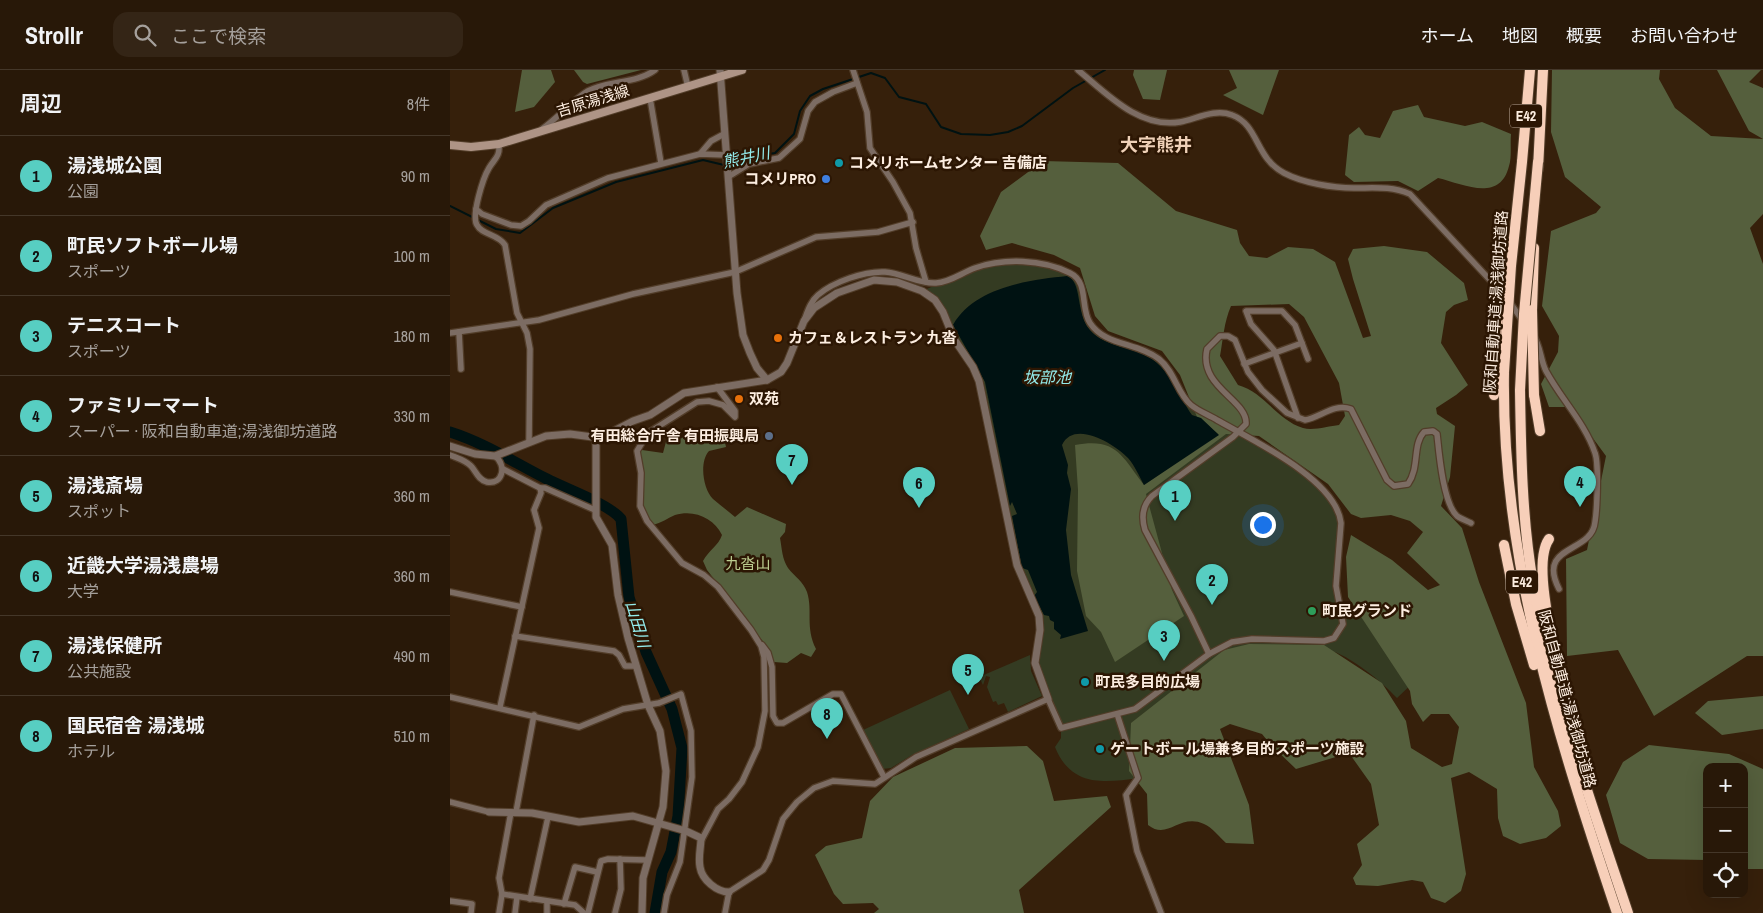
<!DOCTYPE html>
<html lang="ja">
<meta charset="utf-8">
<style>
:root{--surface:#281808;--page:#342516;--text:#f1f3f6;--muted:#a5a09c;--line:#443729;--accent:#57cec2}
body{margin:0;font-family:"Archivo Narrow","Noto Sans JP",sans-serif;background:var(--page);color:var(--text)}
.controls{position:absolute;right:15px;bottom:15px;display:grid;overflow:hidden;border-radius:10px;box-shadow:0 5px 20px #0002}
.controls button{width:45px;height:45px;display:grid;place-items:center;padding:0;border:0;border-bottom:1px solid var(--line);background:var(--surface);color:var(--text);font:25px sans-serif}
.you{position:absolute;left:812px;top:454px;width:18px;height:18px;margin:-12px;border:4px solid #fff;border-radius:50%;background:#1a73e8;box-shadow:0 0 0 8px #1a73e833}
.badge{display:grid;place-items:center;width:32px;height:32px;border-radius:50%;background:var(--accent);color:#111;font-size:16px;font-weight:700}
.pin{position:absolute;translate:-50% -41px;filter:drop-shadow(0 1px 2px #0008)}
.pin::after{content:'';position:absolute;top:26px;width:18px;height:15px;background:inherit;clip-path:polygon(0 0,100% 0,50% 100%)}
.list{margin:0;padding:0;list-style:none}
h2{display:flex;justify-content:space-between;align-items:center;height:65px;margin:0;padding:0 20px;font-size:21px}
h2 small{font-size:16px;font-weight:400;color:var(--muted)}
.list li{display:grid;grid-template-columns:32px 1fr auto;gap:15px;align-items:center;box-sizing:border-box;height:80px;padding:0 20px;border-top:1px solid var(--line)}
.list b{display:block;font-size:19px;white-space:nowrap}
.list p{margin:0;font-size:16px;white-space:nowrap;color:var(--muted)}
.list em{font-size:16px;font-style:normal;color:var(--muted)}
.icon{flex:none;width:28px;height:28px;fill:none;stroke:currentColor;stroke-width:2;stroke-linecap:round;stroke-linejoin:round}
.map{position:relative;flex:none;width:1313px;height:843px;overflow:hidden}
header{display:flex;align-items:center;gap:30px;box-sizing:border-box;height:70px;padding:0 25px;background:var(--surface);border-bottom:1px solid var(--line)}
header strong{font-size:24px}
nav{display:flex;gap:28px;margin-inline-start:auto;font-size:18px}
.search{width:350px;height:45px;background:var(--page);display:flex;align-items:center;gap:12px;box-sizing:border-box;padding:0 18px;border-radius:15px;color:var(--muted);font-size:19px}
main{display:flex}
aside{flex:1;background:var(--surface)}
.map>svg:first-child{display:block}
</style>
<header>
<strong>Strollr</strong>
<div class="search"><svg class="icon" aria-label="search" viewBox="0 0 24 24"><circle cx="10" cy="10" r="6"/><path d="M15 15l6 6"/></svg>ここで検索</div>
<nav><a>ホーム</a><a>地図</a><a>概要</a><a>お問い合わせ</a></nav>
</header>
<main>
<aside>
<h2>周辺<small>8件</small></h2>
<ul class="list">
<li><span class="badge">1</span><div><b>湯浅城公園</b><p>公園</p></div><em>90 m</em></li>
<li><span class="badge">2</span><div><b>町民ソフトボール場</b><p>スポーツ</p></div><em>100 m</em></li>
<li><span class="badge">3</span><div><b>テニスコート</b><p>スポーツ</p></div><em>180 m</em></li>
<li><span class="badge">4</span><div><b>ファミリーマート</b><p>スーパー · 阪和自動車道;湯浅御坊道路</p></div><em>330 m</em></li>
<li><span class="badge">5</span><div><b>湯浅斎場</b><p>スポット</p></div><em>360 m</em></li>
<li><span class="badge">6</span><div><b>近畿大学湯浅農場</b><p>大学</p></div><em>360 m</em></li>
<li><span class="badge">7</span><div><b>湯浅保健所</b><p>公共施設</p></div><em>490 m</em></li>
<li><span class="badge">8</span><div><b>国民宿舎 湯浅城</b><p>ホテル</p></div><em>510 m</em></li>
</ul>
</aside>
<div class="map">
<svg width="1313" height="843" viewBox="0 0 1313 843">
<rect width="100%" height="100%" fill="#36200b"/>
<!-- green -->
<g fill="#343b22">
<path d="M 557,192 L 596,195 L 627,208 L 633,231 L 645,259 L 709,289 L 737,331 L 819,380 L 865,412 L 890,444 L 886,516 L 890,530 L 909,542 L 967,609 L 947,628 C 932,612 900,585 878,580 L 688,708 C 654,713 621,717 605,677 L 611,668 L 611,658 L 586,599 L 590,560 L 576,520 L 529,311 L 509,277 L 493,242 L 472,221 L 514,203 Z"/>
<polygon points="580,585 581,601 592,626 558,642 554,633 548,635 546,631 543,632 537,617 540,607 536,606 533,615 529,607"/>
<polygon points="500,620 519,659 462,685 441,698 432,699 413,660"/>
</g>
<!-- forest -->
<g fill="#555f3d" fill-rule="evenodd">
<polygon points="72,0 101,0 105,12 84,37 65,42"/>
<polygon points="124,0 191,0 137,14 133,12"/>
<polygon points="684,0 717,0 710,30 693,29 683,5"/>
<polygon points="779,0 829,0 813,45 773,25 787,18"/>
<polygon points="1102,0 1210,0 1209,9 1225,38 1261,66 1313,69 1313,144 1300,158 1313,194 1313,586 1297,586 1204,646 1168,580 1117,586 1116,489 1137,480 1156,386 1120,337 1099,337 1091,314 1108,282 1109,266 1092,236 1101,161 1146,143 1151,137 1115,107 1101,62"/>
<polygon points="1267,0 1311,0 1299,12 1313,18 1313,69 1299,61"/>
<path d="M 968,35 L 974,47 L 1015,56 L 1032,52 L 1061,64 C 1060,74 1062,87 1059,96 C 1050,133 1013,114 988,108 L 968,121 L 948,111 L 904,112 L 895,105 L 899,65 L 909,57 L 915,65 L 930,68 L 943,41 Z"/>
<path d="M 593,91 L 668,93 L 726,141 L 787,160 L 790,173 L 799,186 L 817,188 L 838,177 L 863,179 L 885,192 L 913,268 L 921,266 L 903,209 L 898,189 L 903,179 L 934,176 L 977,182 L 1014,213 L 1018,230 L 1004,235 L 996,242 L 991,273 L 1018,315 L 1006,325 L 986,338 L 987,344 L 1005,356 L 1000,407 L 991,436 L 1012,458 L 1029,512 L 1076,633 L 1084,697 L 1108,741 L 1111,756 L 1096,768 L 1070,774 L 1053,766 L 1048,748 L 1047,719 L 1019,702 L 1001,708 L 1016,804 L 1011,821 L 995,833 L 981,828 L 973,812 L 962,810 L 928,816 L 906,815 L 903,808 L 912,795 L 907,774 L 929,755 L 921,714 L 899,683 L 846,699 L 821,675 L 812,664 L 780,654 L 770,659 L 799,735 L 804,774 L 776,773 C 770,768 762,757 754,754 C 729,743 718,771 698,755 L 697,724 L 679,701 L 681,653 L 774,580 L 799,574 L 874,575 L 932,613 L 956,651 L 961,678 L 992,697 L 1002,694 L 1009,657 L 999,644 L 981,644 L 973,652 L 962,634 L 960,621 L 898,527 L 896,487 L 901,465 L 942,490 L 978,520 L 990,515 L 957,483 L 973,462 L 960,451 L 941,445 L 911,448 L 901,444 L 878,414 L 809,366 L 776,364 L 696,424 L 722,520 L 734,546 L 665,592 L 651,562 L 636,546 L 627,501 L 628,420 L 625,375 C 666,367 672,386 694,415 L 768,364 L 747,347 L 730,305 L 712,281 L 658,261 L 645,246 L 630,198 L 604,185 L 562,173 L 536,180 L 530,166 L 551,122 ZM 839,234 L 854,247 L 889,313 L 895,346 L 889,355 C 879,356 863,361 853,358 C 827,350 814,322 788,315 L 770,286 C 773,269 774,252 781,236 Z"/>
<path d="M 254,367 C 263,368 275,366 276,377 L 259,381 C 249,392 253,419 263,429 C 270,435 278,441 285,447 L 297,437 L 336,454 L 335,462 L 330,468 C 332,479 332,489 338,498 C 345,507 353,511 357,522 C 363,541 355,557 366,579 L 361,587 L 351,583 L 337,593 L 324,592 L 315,574 L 257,500 L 253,491 C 258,481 269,475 272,465 C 264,448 244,439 225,445 C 218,448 211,453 203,455 C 199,448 193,439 192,431 C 190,413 197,402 189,384 L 192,380 L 213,383 L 217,368 Z"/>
<polygon points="1313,626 1313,659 1272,665 1245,643 1258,631"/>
<polygon points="1199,675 1279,684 1313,699 1313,799 1294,799 1294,697 1257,697 1257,790 1198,789 1170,773 1156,725 1173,692"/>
<polygon points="577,676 593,691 604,731 657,726 661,737 569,820 574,843 424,843 429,839 423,833 393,834 384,824 365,785 376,776 412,768 420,731 443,707 505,678"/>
</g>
<!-- water -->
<path fill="#001212" d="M 617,206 C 633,212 625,243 640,260 C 656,278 683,276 702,289 C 722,303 729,326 742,345 L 751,348 L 769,365 L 694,415 C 689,406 685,396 678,388 C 665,374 624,349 612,375 L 618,395 L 617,403 L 621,419 L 616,460 L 621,505 L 638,561 L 610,569 L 611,565 L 604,559 L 604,552 L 600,550 L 599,546 L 594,545 L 584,526 L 587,522 L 578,500 L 572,498 L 562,446 L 567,444 L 562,432 L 560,436 L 535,312 L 503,255 C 524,217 579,210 617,206 Z"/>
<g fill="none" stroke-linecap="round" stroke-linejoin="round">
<!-- stream -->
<g stroke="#001212" stroke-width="2">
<polyline points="279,95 302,86 325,83 344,64 350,41 360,26 373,19 421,3 435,8 449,27 476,34 491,57 511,64 540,65 558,62 572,56 623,18 655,0"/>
<polyline points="0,136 46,159 70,163 103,138 166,112 253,90 274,95"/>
</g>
<!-- river -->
<path stroke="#001212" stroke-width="11" d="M 0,362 C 35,373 65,393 97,409 C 116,419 159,434 171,449 L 179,527 L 196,582 L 222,639 L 232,678 L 228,746 L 221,782 L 212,802 L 205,843"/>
<!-- minor casing -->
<g stroke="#523d29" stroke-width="8">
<g id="minor">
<polyline points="234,0 238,17"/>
<polyline points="403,0 417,42 420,78 443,112 460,143 466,178 476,212"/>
<path d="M 628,0 C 656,23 689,59 730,52 C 746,49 765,38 782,45 C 809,55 805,88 834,103 C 853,113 883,118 904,118 C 925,118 941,116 960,124 L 1053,224"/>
<polyline points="200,28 211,93"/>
<path d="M 92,59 C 108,48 124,29 138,21 C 158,10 186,14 205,0"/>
<path d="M 49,74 C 50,87 45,88 39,98 C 33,108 21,146 27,155 C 32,165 48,164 55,175 L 67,243 L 77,263 L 80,279 L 79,372"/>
<polyline points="250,84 261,71 274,64"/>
<polyline points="278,107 299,94 329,88 350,69 358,41 365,32 383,22 407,13"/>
<polyline points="26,139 32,144 61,155 71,156 79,151 96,135 158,108 250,84 276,85"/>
<polyline points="1059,231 1072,250"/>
<polyline points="9,262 11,299"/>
<polyline points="0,263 89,250 183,224 285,202 366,167 428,162 463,152"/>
<path d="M 1083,265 C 1091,276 1090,289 1096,301 C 1111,329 1135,353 1145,383 C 1149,393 1147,440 1145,452 C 1142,484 1086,474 1109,519"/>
<polyline points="794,294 852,273"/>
<polyline points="848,348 824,280 801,254 796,241 832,241 845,255 858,289"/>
<path d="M 0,385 C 7,388 15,390 21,396 C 26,401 28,410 37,412 C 53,415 57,395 45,386"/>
<polyline points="90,418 95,418 145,440"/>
<polyline points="0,522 72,537"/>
<polyline points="65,566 164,581 169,585 175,596 186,596"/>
<polyline points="312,575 318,583 322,597 323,646 327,653 333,653 383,624 391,624 434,707"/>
<path d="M 759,584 L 741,546 L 695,460 C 691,447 692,436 702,426 L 783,367 L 796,354 C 798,330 748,317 757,279 L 770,266 L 778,266 L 785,270 L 798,302 L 812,320 L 837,343 L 855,350 C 871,347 884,333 901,339 L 937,410 L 944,416 L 958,414 C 970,397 962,375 974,362 L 983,361 L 987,364 C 989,383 993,433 1007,446 C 1011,449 1017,451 1021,453"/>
<polyline points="0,627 129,657 173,639 209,633 231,624 241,661 242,707 230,792 217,825 214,843"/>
<polyline points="50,637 89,458 84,440 91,423 90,418 53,399"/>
<polyline points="667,644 688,708 676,725 687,781 711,843"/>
<polyline points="0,732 39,742"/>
<polyline points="66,742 84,645"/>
<polyline points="251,771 268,739 279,729 292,712 308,677 315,641 314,587 311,576 301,560 268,517 254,505 232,493 197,451 190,436 191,403 187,381 198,363 247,332 259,331 273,335 285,347 285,341 267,317"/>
<polyline points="52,824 125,835 134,843"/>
<polyline points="80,829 98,747"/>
<polyline points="0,831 22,834 21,843"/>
<polyline points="114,834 125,797 147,802"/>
<polyline points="49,843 52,824 49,808 61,742"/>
<polyline points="65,843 67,827"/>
<polyline points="97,843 97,832"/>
<polyline points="138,843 151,791 158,789 196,790"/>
<polyline points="165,843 171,819 170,789"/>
<path d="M 275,843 L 279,822 L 313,800 L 319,790 L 333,749 L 347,732 L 364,718 L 383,711 L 425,714 L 466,687 L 598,629 L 611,658 L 685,639 L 759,584 L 782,572 L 802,569 L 874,571 L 884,568 L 893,554 L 886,516 L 891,453 C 886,409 802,370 767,350 C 759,345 748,341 741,335 C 727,323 725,302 709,289 C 687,272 655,276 640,253 C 630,238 639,212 620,203 C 592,189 554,188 525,198 C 511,203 501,212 486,213 C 468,214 452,203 435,202 C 414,201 383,212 368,225 C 361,231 358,240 355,248"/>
</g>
</g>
<!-- tertiary casing -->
<g stroke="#523d29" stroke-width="9">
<g id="tertiary">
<polyline points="270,0 287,223 293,265 300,283 307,298 317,310"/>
<polyline points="146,368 146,447 162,475 168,525 178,568 198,635 210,661 216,701 213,737 193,808 192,843"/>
<polyline points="0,376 25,384 45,386 96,366 120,364 150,368 183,351 200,345 234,323 317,310 331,302 337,293 354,251 364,238 387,223 424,210 447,212 472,221 485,230 493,242 504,269 523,297 529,311 567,495 589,546 590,560 585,593 598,629"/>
<path d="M 39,742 L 82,743 L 129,752 L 183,746 L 236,761 L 251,768 C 251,777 248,787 250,797 C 252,810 267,822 279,822"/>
</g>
</g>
<!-- secondary casing -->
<g stroke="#523d29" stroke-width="10">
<polyline id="secondary" points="0,75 21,77 49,74 292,0"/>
</g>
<!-- motorway casing -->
<g stroke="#523d29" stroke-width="12">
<g id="motorway">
<polyline points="1072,92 1080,0"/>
<polyline points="1088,99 1093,0"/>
<polyline points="1082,240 1084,178"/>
<path d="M 1054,302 C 1051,490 1108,667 1167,843"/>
<path d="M 1070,320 C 1071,385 1072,449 1083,513 C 1102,625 1142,735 1178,843"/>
<polyline points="1044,325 1045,295"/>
<polyline points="1084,325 1090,361"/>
<path d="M 1099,469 C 1084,490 1099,552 1103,578"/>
<polyline points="1054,475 1066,534 1084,595"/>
</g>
</g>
<!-- minor -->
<use href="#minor" stroke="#7c6c63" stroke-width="5.5"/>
<!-- tertiary -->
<use href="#tertiary" stroke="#7c6c63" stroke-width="7"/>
<!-- secondary -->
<use href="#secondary" stroke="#ae9486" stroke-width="8"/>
<!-- motorway -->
<use href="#motorway" stroke="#f7cfb9" stroke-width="10"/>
<!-- motorway-bridge casing -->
<g stroke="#523d29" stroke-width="12" stroke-linecap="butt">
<g id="motorway-bridge">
<polyline points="1082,240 1084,325"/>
<polyline points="1045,295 1047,254 1056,195"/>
<polyline points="1054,302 1061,196 1072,92"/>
<polyline points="1070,320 1074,244 1088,92"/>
</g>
</g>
<!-- motorway-bridge -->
<use href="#motorway-bridge" stroke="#f7cfb9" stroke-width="10"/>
</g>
<!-- markers -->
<g fill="#0f9aa8" stroke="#2c1603" stroke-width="2">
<circle cx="389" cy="93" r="5"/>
<circle cx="635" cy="612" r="5"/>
<circle cx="650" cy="679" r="5"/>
</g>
<circle fill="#3f7fe0" stroke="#2c1603" stroke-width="2" cx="376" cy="109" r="5"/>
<g fill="#e8710a" stroke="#2c1603" stroke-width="2">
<circle cx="328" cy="268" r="5"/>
<circle cx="289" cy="329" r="5"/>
</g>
<circle fill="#5c6f8a" stroke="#2c1603" stroke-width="2" cx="319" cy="366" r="5"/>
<circle fill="#2e9e5b" stroke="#2c1603" stroke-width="2" cx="862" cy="541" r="5"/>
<g text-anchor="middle" stroke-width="5" stroke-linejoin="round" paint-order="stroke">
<!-- shield labels -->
<g fill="#2c1603" stroke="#bead9e" stroke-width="1">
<rect x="1060" y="34.5" width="32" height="23" rx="4"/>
<rect x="1056" y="500.5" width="32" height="23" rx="4"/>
</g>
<g font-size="14" font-weight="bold" fill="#fdeee1">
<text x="1076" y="51">E42</text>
<text x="1072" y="517">E42</text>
</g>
<!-- street labels -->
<g font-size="15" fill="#fdeee1" stroke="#2c1603">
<text transform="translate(143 31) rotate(-17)" y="5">吉原湯浅線</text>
<text transform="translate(1046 232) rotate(-86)" y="5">阪和自動車道;湯浅御坊道路</text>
<text transform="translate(1117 629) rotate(75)" y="5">阪和自動車道;湯浅御坊道路</text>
</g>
<!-- poi labels -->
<g font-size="15" font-weight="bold" fill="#fdeee1" stroke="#2c1603" text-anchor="start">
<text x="399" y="98">コメリホームセンター 吉備店</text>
<text x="366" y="114" text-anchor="end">コメリPRO</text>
<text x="338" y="273">カフェ＆レストラン 九沓</text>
<text x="299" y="334">双苑</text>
<text x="309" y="371" text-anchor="end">有田総合庁舎 有田振興局</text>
<text x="872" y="546">町民グランド</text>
<text x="645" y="617">町民多目的広場</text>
<text x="660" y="684">ゲートボール場兼多目的スポーツ施設</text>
</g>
<!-- park labels -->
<g font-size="15" fill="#bdcf91" stroke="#2c1603">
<text x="298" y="499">九沓山</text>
</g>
<!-- water labels -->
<g font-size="16" font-style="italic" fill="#93ebeb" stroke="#2c1603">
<text transform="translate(296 87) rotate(-12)" y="6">熊井川</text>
<text x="597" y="313">坂部池</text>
<text transform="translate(188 554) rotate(73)" y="6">山田川</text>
</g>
<!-- quarter labels -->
<g font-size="18" font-weight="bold" fill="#efd1b8" stroke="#2c1603">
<text x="706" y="81">大字熊井</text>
</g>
</g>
</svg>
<div class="controls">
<button>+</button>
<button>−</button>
<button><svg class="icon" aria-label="locate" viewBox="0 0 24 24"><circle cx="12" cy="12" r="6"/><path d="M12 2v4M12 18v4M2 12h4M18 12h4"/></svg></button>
</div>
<div class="you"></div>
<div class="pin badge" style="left:725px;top:451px">1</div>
<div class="pin badge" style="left:762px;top:535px">2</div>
<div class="pin badge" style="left:714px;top:591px">3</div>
<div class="pin badge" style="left:1130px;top:437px">4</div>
<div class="pin badge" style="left:518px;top:625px">5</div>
<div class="pin badge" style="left:469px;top:438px">6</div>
<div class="pin badge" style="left:342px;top:415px">7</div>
<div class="pin badge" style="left:377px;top:669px">8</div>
</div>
</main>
